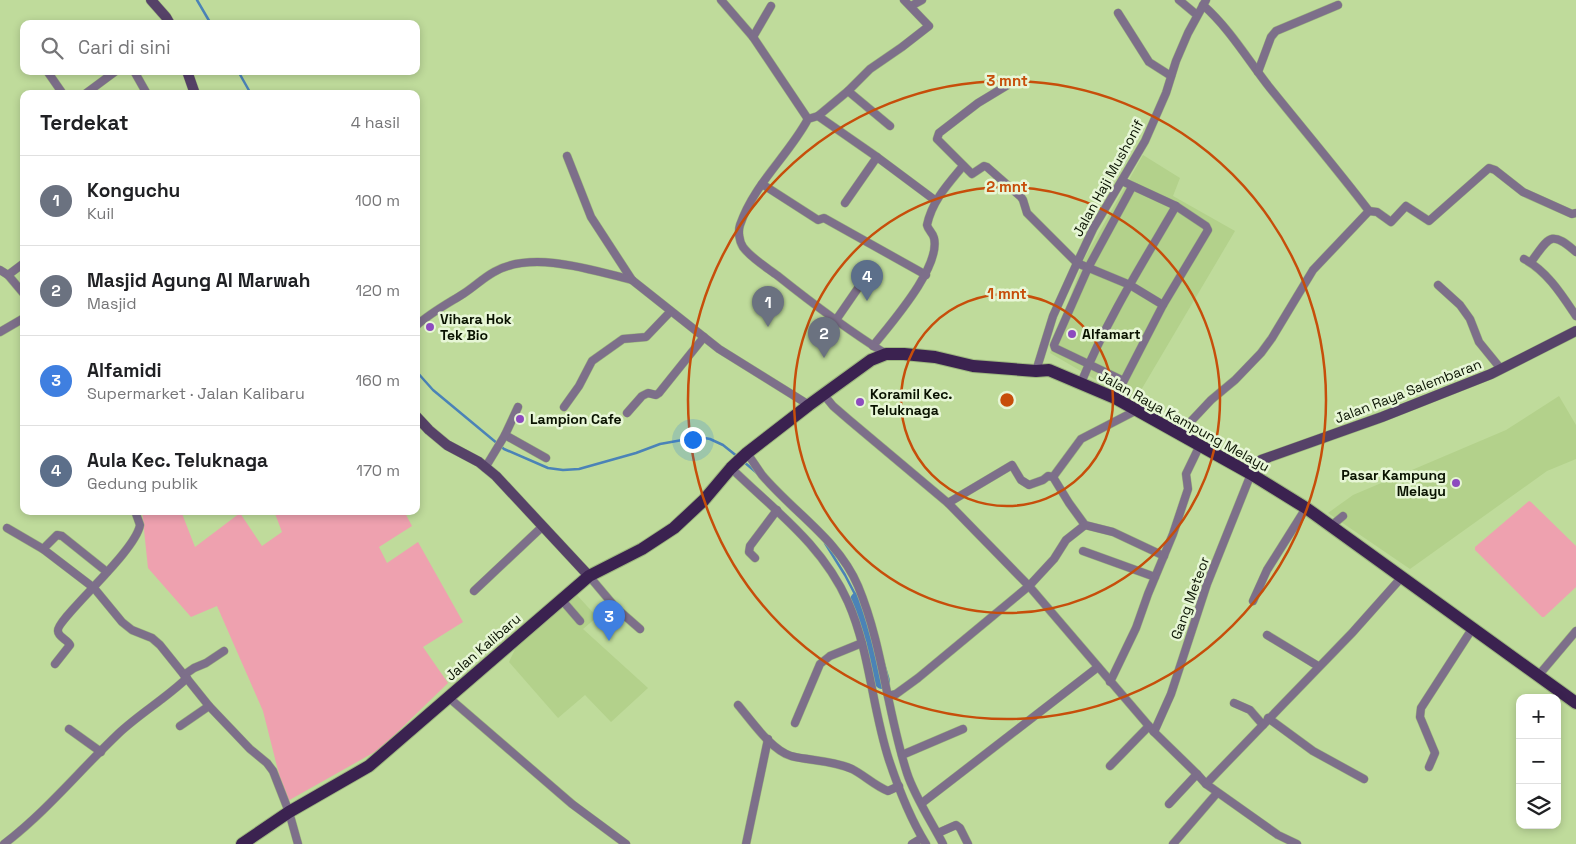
<!DOCTYPE html>
<html lang="id">
<meta charset="utf-8">
<style>
:root{--surface:#fff;--page:#f2f2f2;--text:#202124;--muted:#757577;--line:#e0e0e0;--accent:#db2777}
body{margin:0;font-family:"Space Grotesk",sans-serif;background:var(--page);color:var(--text)}
.controls{position:absolute;right:15px;bottom:15px;display:grid;overflow:hidden;border-radius:10px;box-shadow:0 2px 8px #0003}
.controls button{width:45px;height:45px;display:grid;place-items:center;padding:0;border:0;border-bottom:1px solid var(--line);background:var(--surface);color:var(--text);font:25px sans-serif}
.you{position:absolute;left:692px;top:439px;width:18px;height:18px;margin:-12px;border:4px solid #fff;border-radius:50%;background:#1a73e8;box-shadow:0 0 0 8px #1a73e833}
.badge{display:grid;place-items:center;width:32px;height:32px;border-radius:50%;background:var(--accent);color:#fff;font-size:16px;font-weight:700}
.pin{position:absolute;translate:-50% -41px;filter:drop-shadow(0 1px 2px #0008)}
.pin::after{content:'';position:absolute;top:26px;width:18px;height:15px;background:inherit;clip-path:polygon(0 0,100% 0,50% 100%)}
.list{margin:0;padding:0;list-style:none}
h2{display:flex;justify-content:space-between;align-items:center;height:65px;margin:0;padding:0 20px;font-size:21px}
h2 small{font-size:16px;font-weight:400;color:var(--muted)}
.list li{display:grid;grid-template-columns:32px 1fr auto;gap:15px;align-items:center;box-sizing:border-box;height:90px;padding:0 20px;border-top:1px solid var(--line)}
.list b{display:block;font-size:19px;white-space:nowrap}
.list p{margin:0;font-size:16px;white-space:nowrap;color:var(--muted)}
.list em{font-size:16px;font-style:normal;color:var(--muted)}
.icon{flex:none;width:28px;height:28px;fill:none;stroke:currentColor;stroke-width:2;stroke-linecap:round;stroke-linejoin:round}
.map{position:relative;flex:none;width:1576px;height:844px;overflow:hidden}
.search{position:absolute;background:var(--surface);box-shadow:0 2px 8px #0003;left:20px;top:20px;width:400px;height:55px;display:flex;align-items:center;gap:12px;box-sizing:border-box;padding:0 18px;border-radius:10px;color:var(--muted);font-size:19px}
.panel{position:absolute;background:var(--surface);box-shadow:0 2px 8px #0003;left:20px;top:90px;width:400px;height:425px;border-radius:10px}
.map>svg:first-child{display:block}
</style>
<div class="map">
<svg width="1576" height="844" viewBox="0 0 1576 844">
<rect width="100%" height="100%" fill="#bfdb9b"/>
<!-- built -->
<g fill="#b3d18b">
<polygon points="1143,155 1180,178 1173,196 1235,231 1134,402 1050,353 1084,259"/>
<polygon points="1559,396 1576,425 1576,459 1547,471 1410,569 1328,513 1353,495 1506,430"/>
<polygon points="576,594 597,617 583,629 648,688 611,722 585,695 558,718 509,662 518,643"/>
</g>
<!-- green -->
<g fill="#eea1af">
<polygon points="1529,501 1531,502 1576,546 1576,587 1544,617 1542,617 1475,550 1475,547"/>
<polygon points="142,511 181,511 195,547 240,513 262,546 282,532 274,511 404,511 412,526 379,547 387,563 418,542 463,622 423,647 448,683 380,749 286,802 263,711 217,606 191,617 148,568"/>
</g>
<g fill="none" stroke-linecap="round" stroke-linejoin="round">
<!-- stream -->
<g stroke="#4b83b7" stroke-width="2.5">
<polyline points="197,0 211,24"/>
<polyline points="238,71 251,94"/>
<polyline points="416,371 433,390 504,449 548,468 563,470 579,469 636,453 660,444 699,437 710,439 723,445 738,457"/>
<polyline points="744,462 757,473"/>
<polyline points="825,543 845,575 858,600"/>
</g>
<!-- river -->
<polyline stroke="#4b83b7" stroke-width="16" points="858,600 882,681"/>
<!-- street casing -->
<g stroke="#9eb77f" stroke-width="9">
<g id="street">
<polyline points="721,0 753,37 808,119"/>
<polyline points="1179,0 1197,15"/>
<path d="M 1203,5 C 1230,29 1248,60 1270,88 C 1303,129 1337,169 1369,211 L 1377,212 L 1391,222 L 1406,206 L 1429,221 L 1489,168 L 1495,170 L 1523,192 L 1572,214 L 1576,213"/>
<polyline points="911,6 922,0"/>
<polyline points="1118,13 1149,62 1171,76"/>
<polyline points="753,37 771,6"/>
<polyline points="47,71 63,94"/>
<polyline points="134,71 147,94"/>
<polyline points="1258,72 1271,37 1276,31 1338,5"/>
<polyline points="1016,80 978,103 939,133 937,139 972,174 984,166 987,167 1021,197 1023,200 1027,213 1077,263 1130,285 1163,305"/>
<polyline points="848,91 890,126"/>
<polyline points="85,94 116,71"/>
<polyline points="818,116 877,157 936,201"/>
<polyline points="567,156 591,217 632,280 719,349 809,405"/>
<polyline points="762,184 818,220 824,218 926,275"/>
<polyline points="845,203 877,157"/>
<path d="M 1524,259 C 1547,271 1562,295 1576,316"/>
<path d="M 1531,262 C 1549,238 1550,229 1576,252"/>
<polyline points="0,270 8,275 24,294"/>
<polyline points="8,275 24,263"/>
<polyline points="1438,285 1460,305 1470,319 1479,342 1501,369"/>
<polyline points="836,320 865,278"/>
<path d="M 416,326 C 430,313 447,304 463,294 C 474,287 483,278 494,272 C 532,250 592,270 632,280"/>
<polyline points="0,332 24,318"/>
<path d="M 873,346 C 891,323 941,267 934,238 C 933,233 928,230 927,225 C 932,201 948,184 963,166"/>
<path d="M 886,354 C 848,330 813,304 778,276 C 766,267 751,258 743,247 C 739,241 738,231 740,225 C 754,184 788,156 808,119 L 818,116 L 848,91 L 870,69 L 902,47 L 929,26 L 904,0"/>
<polyline points="1036,371 1053,316 1077,263 1093,229 1145,141 1166,93 1176,61 1188,33 1206,0"/>
<polyline points="1122,380 1055,348 1054,345 1088,268 1132,187"/>
<path d="M 1081,383 C 1106,321 1142,264 1176,206"/>
<polyline points="824,395 833,406 848,419 948,503 1029,586 1154,732 1197,774 1206,784 1278,835 1297,844"/>
<polyline points="1115,398 1163,305 1208,230 1206,226 1176,206 1122,181"/>
<polyline points="564,407 579,386 592,361 623,339 646,337 670,312"/>
<polyline points="627,413 642,396 648,393 656,395 659,393 704,337"/>
<polyline points="1179,434 1211,400 1235,380 1261,353 1272,338 1313,270 1369,211"/>
<polyline points="505,435 546,458"/>
<path d="M 747,453 C 752,460 757,468 762,475 C 794,513 838,539 858,586 C 883,646 887,712 907,773 C 914,795 932,823 943,844"/>
<polyline points="485,468 505,435 518,407"/>
<path d="M 731,468 C 775,511 822,544 848,602 C 870,652 872,708 889,760 C 898,787 911,820 926,844"/>
<polyline points="1053,477 1081,439 1137,410"/>
<polyline points="948,503 1012,465 1021,480 1029,485 1043,480 1048,476 1053,477 1069,503 1085,525 1113,532 1164,556"/>
<polyline points="1331,526 1343,516"/>
<polyline points="7,528 43,549 94,588 122,622 132,630 152,638 160,645 209,706 250,749 267,763 273,771 289,812 298,844"/>
<polyline points="43,549 57,535 62,536 107,572"/>
<polyline points="1083,551 1155,577"/>
<polyline points="755,558 749,552 750,546 777,510"/>
<polyline points="589,576 616,608 640,629"/>
<polyline points="474,591 543,526"/>
<polyline points="561,599 580,621"/>
<polyline points="1253,601 1267,570 1306,508"/>
<polyline points="1267,635 1318,666"/>
<path d="M 55,664 L 70,645 C 68,640 58,637 58,631 C 56,619 135,553 140,525 L 135,511"/>
<polyline points="184,675 194,668 206,663 224,651"/>
<polyline points="1538,676 1576,631"/>
<polyline points="1110,682 1136,628 1148,594 1173,534 1188,489 1186,474 1200,445"/>
<polyline points="888,696 896,694 918,678 1029,586 1054,559 1066,540 1085,525"/>
<polyline points="448,697 572,804 626,844"/>
<polyline points="1234,703 1250,710 1263,725"/>
<path d="M 738,705 C 751,720 771,750 791,756 C 811,761 832,760 852,769 C 864,775 875,786 888,791 L 899,786"/>
<polyline points="1268,718 1313,751 1364,779"/>
<polyline points="795,723 820,664 830,656 862,643"/>
<polyline points="180,726 209,706"/>
<polyline points="69,729 101,752"/>
<polyline points="1154,732 1171,694 1207,584 1251,474"/>
<polyline points="902,755 963,729"/>
<polyline points="1110,766 1149,726"/>
<polyline points="1429,767 1435,753 1420,717 1421,708 1472,629"/>
<polyline points="1206,784 1352,633 1401,578"/>
<polyline points="922,803 1098,667"/>
<polyline points="1169,804 1197,774"/>
<polyline points="938,833 956,825 960,828 968,844"/>
<path d="M 4,844 C 47,811 79,771 118,734 C 139,714 165,699 187,678"/>
<polyline points="746,844 768,739"/>
<polyline points="912,844 922,838"/>
<polyline points="1173,844 1217,793"/>
</g>
</g>
<!-- secondary casing -->
<g stroke="#9eb77f" stroke-width="11">
<g id="secondary">
<polyline points="151,0 166,17 170,24"/>
<polyline points="187,71 195,94"/>
<polyline points="416,416 429,430 447,445 479,462 496,476 589,576"/>
<polyline points="1251,474 1261,460 1382,417 1491,374 1576,331"/>
</g>
</g>
<!-- primary casing -->
<g stroke="#9eb77f" stroke-width="14">
<polyline id="primary" points="242,844 289,812 369,766 589,576 642,549 674,528 704,500 731,468 747,453 809,405 871,360 886,354 904,354 935,357 973,366 1036,371 1049,370 1115,398 1251,474 1306,508 1576,703"/>
</g>
<!-- street -->
<use href="#street" stroke="#7d6f8a" stroke-width="8"/>
<!-- secondary -->
<use href="#secondary" stroke="#564268" stroke-width="10"/>
<!-- primary -->
<use href="#primary" stroke="#3b2250" stroke-width="12"/>
</g>
<!-- distance rings -->
<g fill="none" stroke="#c74e0a" stroke-width="2.5">
<circle cx="1007" cy="400" r="106"/>
<circle cx="1007" cy="400" r="213"/>
<circle cx="1007" cy="400" r="319"/>
</g>
<!-- markers -->
<g fill="#8d4bbf" stroke="#e7f6d6" stroke-width="2">
<circle cx="430" cy="327" r="5"/>
<circle cx="1072" cy="334" r="5"/>
<circle cx="860" cy="402" r="5"/>
<circle cx="520" cy="419" r="5"/>
<circle cx="1456" cy="483" r="5"/>
</g>
<g text-anchor="middle" stroke-width="5" stroke-linejoin="round" paint-order="stroke">
<!-- street labels -->
<g font-size="14" fill="#091200" stroke="#e7f6d6">
<text transform="translate(1108 178) rotate(-61)" y="5">Jalan Haji Mushonif</text>
<text transform="translate(1408 391) rotate(-21)" y="5">Jalan Raya Salembaran</text>
<text transform="translate(1184 421) rotate(29)" y="5">Jalan Raya Kampung Melayu</text>
<text transform="translate(1190 598) rotate(-70)" y="5">Gang Meteor</text>
<text transform="translate(483 647) rotate(-41)" y="5">Jalan Kalibaru</text>
</g>
<!-- poi labels -->
<g font-size="14" font-weight="bold" fill="#091200" stroke="#e7f6d6" text-anchor="start">
<text x="440" y="324">Vihara Hok<tspan x="440" dy="16">Tek Bio</tspan></text>
<text x="1082" y="339">Alfamart</text>
<text x="870" y="399">Koramil Kec.<tspan x="870" dy="16">Teluknaga</tspan></text>
<text x="530" y="424">Lampion Cafe</text>
<text x="1446" y="480" text-anchor="end">Pasar Kampung<tspan x="1446" dy="16">Melayu</tspan></text>
</g>
</g>
<circle cx="1007" cy="400" r="8" fill="#c74e0a" stroke="#e7f6d6" stroke-width="2.5"/>
<g font-size="15" text-anchor="middle" font-weight="bold" fill="#c74e0a" stroke="#e7f6d6" stroke-width="5" stroke-linejoin="round" paint-order="stroke">
<text x="1007" y="86">3 mnt</text>
<text x="1007" y="192">2 mnt</text>
<text x="1007" y="299">1 mnt</text>
</g>
</svg>
<div class="controls">
<button>+</button>
<button>−</button>
<button><svg class="icon" aria-label="layers" viewBox="0 0 24 24"><path d="M12 4l9 5-9 5-9-5zM3 14l9 5 9-5"/></svg></button>
</div>
<div class="you"></div>
<div class="pin badge" style="left:768px;top:327px;background:#6b7280">1</div>
<div class="pin badge" style="left:824px;top:358px;background:#6b7280">2</div>
<div class="pin badge" style="left:609px;top:641px;background:#3f7fe0">3</div>
<div class="pin badge" style="left:867px;top:301px;background:#5c6f8a">4</div>
<div class="search"><svg class="icon" aria-label="search" viewBox="0 0 24 24"><circle cx="10" cy="10" r="6"/><path d="M15 15l6 6"/></svg>Cari di sini</div>
<section class="panel">
<h2>Terdekat<small>4 hasil</small></h2>
<ul class="list">
<li><span class="badge" style="background:#6b7280">1</span><div><b>Konguchu</b><p>Kuil</p></div><em>100 m</em></li>
<li><span class="badge" style="background:#6b7280">2</span><div><b>Masjid Agung Al Marwah</b><p>Masjid</p></div><em>120 m</em></li>
<li><span class="badge" style="background:#3f7fe0">3</span><div><b>Alfamidi</b><p>Supermarket · Jalan Kalibaru</p></div><em>160 m</em></li>
<li><span class="badge" style="background:#5c6f8a">4</span><div><b>Aula Kec. Teluknaga</b><p>Gedung publik</p></div><em>170 m</em></li>
</ul>
</section>
</div>
